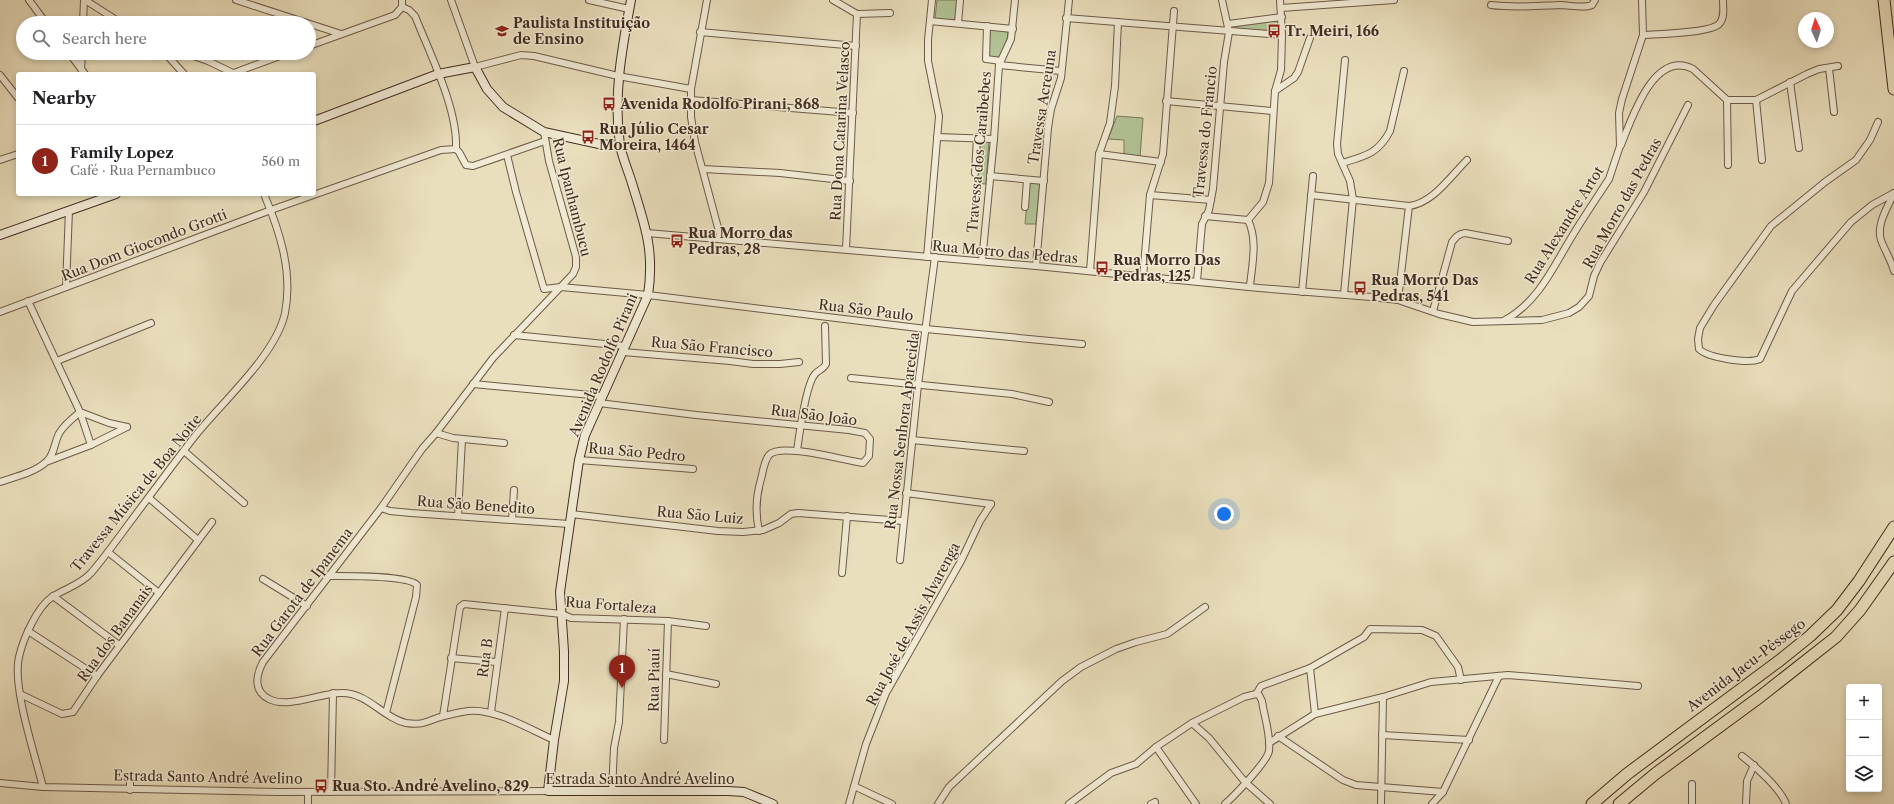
<!DOCTYPE html>
<meta charset="utf-8">
<style>
:root{--surface:#fff;--page:#f6f6f6;--text:#202124;--muted:#757577;--line:#e0e0e0;--accent:#8f2418}
body{margin:0;font-family:"Libre Caslon Text",serif;background:var(--page);color:var(--text)}
.controls{position:absolute;right:12px;bottom:12px;display:grid;overflow:hidden;border-radius:4px;box-shadow:0 2px 6px #0003}
.controls button{width:36px;height:36px;display:grid;place-items:center;padding:0;border:0;border-bottom:1px solid var(--line);background:var(--surface);color:var(--text);font:20px sans-serif}
.compass{position:absolute;left:1798px;top:12px;width:36px;height:36px;border-radius:50%;background:var(--surface);box-shadow:0 2px 6px #0003;rotate:356deg}
.you{position:absolute;left:1224px;top:514px;width:14px;height:14px;margin:-10px;border:3px solid #fff;border-radius:50%;background:#1a73e8;box-shadow:0 0 0 6px #1a73e833}
.badge{display:grid;place-items:center;width:26px;height:26px;border-radius:50%;background:var(--accent);color:#fff;font-size:13px;font-weight:700}
.pin{position:absolute;translate:-50% -33px;filter:drop-shadow(0 1px 2px #0008)}
.pin::after{content:'';position:absolute;top:21px;width:14px;height:12px;background:inherit;clip-path:polygon(0 0,100% 0,50% 100%)}
.list{margin:0;padding:0;list-style:none}
h2{display:flex;justify-content:space-between;align-items:center;height:52px;margin:0;padding:0 16px;font-size:17px}
h2 small{font-size:13px;font-weight:400;color:var(--muted)}
.list li{display:grid;grid-template-columns:26px 1fr auto;gap:12px;align-items:center;box-sizing:border-box;height:72px;padding:0 16px;border-top:1px solid var(--line)}
.list b{display:block;font-size:15px;white-space:nowrap}
.list p{margin:0;font-size:13px;white-space:nowrap;color:var(--muted)}
.list em{font-size:13px;font-style:normal;color:var(--muted)}
.icon{flex:none;width:22px;height:22px;fill:none;stroke:currentColor;stroke-width:2;stroke-linecap:round;stroke-linejoin:round}
.map{position:relative;flex:none;width:1894px;height:804px;overflow:hidden}
.search{position:absolute;background:var(--surface);box-shadow:0 2px 6px #0003;left:16px;top:16px;width:300px;height:44px;display:flex;align-items:center;gap:10px;box-sizing:border-box;padding:0 14px;border-radius:22px;color:var(--muted);font-size:15px}
.panel{position:absolute;background:var(--surface);box-shadow:0 2px 6px #0003;left:16px;top:72px;width:300px;height:124px;border-radius:4px}
.map>svg:first-child{display:block}
</style>
<div class="map">
<svg width="1894" height="804" viewBox="0 0 1894 804">
<rect width="100%" height="100%" fill="#eadfbd"/>
<filter id="stains"><feTurbulence type="fractalNoise" baseFrequency=".005" numOctaves="4"/><feColorMatrix values="0 0 0 0 .2 0 0 0 0 .09 0 0 0 0 .02 0 0 0 .5 -.17"/></filter>
<radialGradient id="worn" r=".72"><stop offset=".6" stop-color="#630" stop-opacity="0"/><stop offset="1" stop-color="#630" stop-opacity=".3"/></radialGradient>
<!-- green -->
<g fill="#b2c395" stroke="#7a785b">
<polygon points="937,0 957,0 956,16 953,21 935,19"/>
<polygon points="1279,20 1277,32 1237,31 1237,24"/>
<polygon points="990,29 1008,30 1007,43 1000,57 988,58"/>
<polygon points="1117,116 1143,118 1140,157 1124,155 1124,140 1108,139"/>
<polygon points="978,139 989,140 986,184 974,183"/>
<polygon points="1029,180 1040,181 1036,224 1025,224"/>
</g>
<g fill="none" stroke-linecap="round" stroke-linejoin="round">
<!-- street casing -->
<g stroke="#6d5a48" stroke-width="8">
<g id="street">
<polyline points="29,0 46,23"/>
<polyline points="85,0 121,23"/>
<polyline points="236,0 341,34"/>
<polyline points="451,0 475,67 521,55 534,56 618,76 691,89"/>
<polyline points="589,0 629,9"/>
<polyline points="707,0 691,89 691,117 695,142 721,239"/>
<polyline points="833,0 857,14 890,13"/>
<path d="M 1491,5 C 1515,8 1537,6 1560,5 C 1570,5 1583,9 1592,5 L 1595,0"/>
<path d="M 402,7 L 409,10 L 415,16 C 430,54 458,109 456,149"/>
<polyline points="1281,8 1394,0"/>
<polyline points="1066,18 1282,35"/>
<polyline points="930,21 1013,29"/>
<polyline points="83,23 84,0"/>
<polyline points="958,23 960,0"/>
<polyline points="1228,24 1282,17"/>
<polyline points="987,26 986,59 1001,61"/>
<polyline points="700,32 856,46"/>
<path d="M 1643,35 C 1657,34 1711,33 1719,24 C 1725,18 1723,8 1723,0"/>
<polyline points="309,46 395,15 402,7 402,0"/>
<polyline points="69,53 85,74"/>
<polyline points="165,53 184,74"/>
<polyline points="185,53 208,61 233,73"/>
<polyline points="999,65 1061,71"/>
<polyline points="1829,68 1834,112"/>
<polyline points="81,69 82,53"/>
<polyline points="231,74 288,53"/>
<polyline points="0,75 18,98"/>
<polyline points="1790,82 1799,148"/>
<polyline points="1275,91 1294,78 1298,72 1310,38"/>
<polyline points="691,100 853,113"/>
<polyline points="1727,100 1728,165"/>
<polyline points="1756,100 1762,160"/>
<polyline points="1166,101 1273,111"/>
<path d="M 1878,122 L 1870,140 L 1856,160 L 1825,182 L 1771,226 L 1714,305 L 1700,328 L 1698,339 L 1699,349 C 1708,358 1748,364 1760,359 L 1792,291 L 1851,222 L 1872,205 L 1894,193"/>
<path d="M 544,132 L 549,161 L 576,257 L 576,267 L 573,274 L 493,358 L 436,433 L 422,449 L 381,508 L 263,662 C 256,675 253,691 269,699 C 288,709 320,693 341,693 C 367,692 383,718 406,723 C 425,726 428,720 444,716 C 452,714 460,712 468,711 C 495,708 529,729 554,740"/>
<polyline points="937,137 994,139"/>
<path d="M 1621,145 C 1632,118 1654,49 1693,69 L 1727,100 L 1756,100 L 1807,74 L 1819,69 L 1838,66"/>
<polyline points="456,149 459,152 466,165 473,166 545,141"/>
<polyline points="1099,154 1161,162"/>
<polyline points="507,155 516,192 544,289 561,287 648,295 926,329 1082,344"/>
<polyline points="0,160 18,154"/>
<path d="M 1342,163 C 1365,156 1378,154 1390,131 L 1404,71"/>
<polyline points="703,169 780,173 850,181"/>
<polyline points="975,173 977,137"/>
<polyline points="990,176 1044,181"/>
<path d="M 1894,193 C 1888,207 1876,224 1881,240 C 1885,251 1891,260 1894,271"/>
<polyline points="1150,195 1211,200"/>
<path d="M 1311,195 L 1409,206 C 1433,203 1450,177 1467,160"/>
<polyline points="1025,207 1027,180"/>
<polyline points="1205,216 1248,220"/>
<polyline points="647,233 1036,266 1259,288 1371,297 1398,300 1439,314 1473,322 1542,320 1569,313 1579,307 1589,296 1594,276 1600,263 1644,192 1688,105"/>
<polyline points="846,249 857,14"/>
<polyline points="927,257 939,116 928,61 928,40 932,0"/>
<polyline points="982,261 994,139 999,65 1011,39 1015,0"/>
<polyline points="1036,266 1048,128 1051,109 1061,78 1069,0"/>
<polyline points="1090,271 1099,154 1110,123 1115,86 1118,22"/>
<polyline points="1143,277 1150,195 1163,154 1174,11"/>
<polyline points="1197,281 1202,224 1209,210 1213,189 1224,62 1229,32 1222,0"/>
<path d="M 1250,286 C 1252,265 1258,240 1248,220 L 1263,202 L 1269,183 L 1275,91 L 1281,70 L 1282,35 L 1280,0"/>
<polyline points="66,287 69,210"/>
<polyline points="1302,292 1313,176"/>
<polyline points="1344,294 1353,199 1350,181 1338,154 1337,144 1345,60"/>
<polyline points="1398,300 1409,206"/>
<polyline points="28,301 80,412 109,423 127,427"/>
<path d="M 1433,311 L 1452,242 C 1456,237 1458,234 1465,233 L 1508,241"/>
<polyline points="0,312 271,210 441,150 456,149"/>
<path d="M 1505,320 C 1537,303 1553,268 1571,238 C 1583,218 1596,199 1609,179 L 1620,146 L 1619,113 L 1622,99 L 1643,35 L 1642,0"/>
<polyline points="514,335 625,346"/>
<polyline points="623,352 730,361 753,364 780,364 799,362"/>
<polyline points="57,361 151,323"/>
<polyline points="851,378 1012,394 1049,402"/>
<polyline points="473,384 602,396"/>
<path d="M 599,403 L 696,415 L 849,430 L 865,433 L 870,439 L 869,456 L 863,463 C 846,461 781,442 769,455 C 764,461 763,472 761,479 C 756,496 755,513 759,531"/>
<polyline points="436,433 453,438 504,443"/>
<polyline points="912,440 1024,451"/>
<polyline points="91,445 127,427"/>
<polyline points="184,451 244,503"/>
<path d="M 797,451 C 799,436 806,384 815,374 C 818,370 823,370 826,364 L 825,326"/>
<polyline points="579,460 693,469"/>
<path d="M 0,482 C 14,477 34,473 46,462 C 55,455 54,441 60,432 C 65,424 73,418 80,412 L 91,445 L 46,462"/>
<polyline points="906,493 991,504"/>
<polyline points="149,498 198,540"/>
<polyline points="381,508 390,511 411,513 569,524"/>
<polyline points="571,514 718,531 743,532 763,530 779,523 791,514 798,513 903,521"/>
<polyline points="458,516 462,439"/>
<polyline points="512,520 514,490"/>
<polyline points="108,552 159,593"/>
<polyline points="900,560 918,385 935,257"/>
<polyline points="842,573 847,516"/>
<path d="M 329,576 C 344,576 408,575 417,585 L 416,597 L 386,713"/>
<polyline points="263,579 307,606"/>
<polyline points="53,596 119,645"/>
<polyline points="28,631 97,676"/>
<polyline points="451,658 496,662"/>
<polyline points="1310,668 1364,637 1370,629 1422,630 1436,636 1458,667 1461,680"/>
<polyline points="666,674 716,684"/>
<polyline points="20,694 62,714 73,712 97,676 212,522"/>
<polyline points="1256,694 1261,686 1310,668 1315,714"/>
<polyline points="491,712 505,608"/>
<polyline points="443,716 460,607 464,604 562,614 571,618 668,621 706,626"/>
<polyline points="1382,735 1469,740"/>
<polyline points="1278,736 1343,780 1356,785 1443,792"/>
<polyline points="664,740 668,621"/>
<polyline points="1269,743 1315,714 1383,697"/>
<polyline points="1156,747 1192,723"/>
<path d="M 1742,756 C 1755,766 1781,789 1786,804"/>
<polyline points="130,781 130,790"/>
<polyline points="0,783 43,787 279,792 548,791"/>
<polyline points="1692,784 1692,804"/>
<polyline points="854,786 892,804"/>
<path d="M 43,787 C 35,755 12,687 19,657 C 23,639 37,607 52,597 C 66,588 80,585 91,573 C 103,559 114,544 125,529 C 148,498 171,467 195,436 C 221,403 276,355 285,313 C 293,272 280,232 264,194"/>
<polyline points="331,792 333,693"/>
<polyline points="612,792 614,748 619,722 624,619"/>
<polyline points="308,804 308,792"/>
<polyline points="849,804 866,744 886,693 961,561 980,521 991,504"/>
<polyline points="938,804 949,787 1062,681 1081,667 1116,649 1136,642 1167,634 1205,607"/>
<polyline points="1069,804 1111,773 1136,764 1156,747 1196,804"/>
<polyline points="1151,804 1155,802"/>
<path d="M 1225,804 C 1235,795 1267,762 1269,751 C 1271,735 1264,716 1262,701 L 1259,695 L 1256,694 L 1244,697 L 1192,723 L 1209,738 L 1245,782 L 1270,804"/>
<polyline points="1381,804 1383,697 1431,682 1508,675 1638,686"/>
<polyline points="1432,804 1443,792 1499,676"/>
<polyline points="1746,804 1747,781 1754,765"/>
</g>
</g>
<!-- secondary casing -->
<g stroke="#432d21" stroke-width="10">
<g id="secondary">
<path d="M 631,0 C 622,48 613,96 620,145 C 622,156 627,168 631,180 C 644,223 655,249 648,295 L 585,435 L 579,460 L 560,592 L 564,651 L 564,681 L 554,740 L 548,791 L 728,791 L 744,792 L 773,804"/>
<polyline points="314,121 438,74 475,67 487,89 503,107 544,132 599,144 621,146"/>
<polyline points="0,235 116,194"/>
</g>
</g>
<!-- highway casing -->
<g stroke="#432d21" stroke-width="13">
<g id="highway">
<polyline points="1884,0 1894,89"/>
<polyline points="1592,804 1627,774 1779,661 1810,636 1837,610 1859,581 1894,527"/>
<polyline points="1619,804 1655,774 1761,696 1836,637 1860,610 1894,562"/>
</g>
</g>
<!-- street -->
<use href="#street" stroke="#f1ead4" stroke-width="6"/>
<!-- secondary -->
<use href="#secondary" stroke="#f1ead4" stroke-width="8"/>
<!-- highway -->
<use href="#highway" stroke="#eadfbd" stroke-width="11"/>
</g>
<!-- icons -->
<defs>
<g id="school-bare" transform="scale(1.08)"><path d="M0-5L7-2L0 1L-7-2ZM-4 1L0 2.5L4 1V4Q0 6-4 4Z" fill="#8f2418" stroke="#f1ead4" stroke-width="2.5" paint-order="stroke"/></g>
<g id="bus-bare" transform="scale(1.08)"><path d="M-5-6H5V4H4V6H2V4H-2V6H-4V4H-5ZM-3.5-4V0h7V-4ZM-3.5 1.2v1.5H-2V1.2ZM2 1.2v1.5H3.5V1.2Z" fill="#8f2418" stroke="#f1ead4" stroke-width="2.5" paint-order="stroke"/></g>
</defs>
<g fill-rule="evenodd">
<use href="#school-bare" x="502" y="31"/>
<use href="#bus-bare" x="1274" y="31"/>
<use href="#bus-bare" x="609" y="104"/>
<use href="#bus-bare" x="588" y="137"/>
<use href="#bus-bare" x="677" y="241"/>
<use href="#bus-bare" x="1102" y="268"/>
<use href="#bus-bare" x="1360" y="288"/>
<use href="#bus-bare" x="321" y="786"/>
</g>
<g text-anchor="middle" stroke-width="3" stroke-linejoin="round" paint-order="stroke">
<!-- poi labels -->
<g font-size="14" font-weight="bold" fill="#432d21" stroke="#f1ead4" text-anchor="start">
<text x="513" y="28">Paulista Instituição<tspan x="513" dy="16">de Ensino</tspan></text>
<text x="1285" y="36">Tr. Meiri, 166</text>
<text x="620" y="109">Avenida Rodolfo Pirani, 868</text>
<text x="599" y="134">Rua Júlio Cesar<tspan x="599" dy="16">Moreira, 1464</tspan></text>
<text x="688" y="238">Rua Morro das<tspan x="688" dy="16">Pedras, 28</tspan></text>
<text x="1113" y="265">Rua Morro Das<tspan x="1113" dy="16">Pedras, 125</tspan></text>
<text x="1371" y="285">Rua Morro Das<tspan x="1371" dy="16">Pedras, 541</tspan></text>
<text x="332" y="791">Rua Sto. André Avelino, 829</text>
</g>
<!-- street labels -->
<g font-size="14" fill="#432d21" stroke="#f1ead4">
<text transform="translate(1042 107) rotate(-81)" y="5">Travessa Acreuna</text>
<text transform="translate(840 131) rotate(-87)" y="5">Rua Dona Catarina Velasco</text>
<text transform="translate(1205 132) rotate(-84)" y="5">Travessa do Francio</text>
<text transform="translate(979 152) rotate(-85)" y="5">Travessa dos Caraibebes</text>
<text transform="translate(572 197) rotate(76)" y="5">Rua Ipanhambucu</text>
<text transform="translate(1622 203) rotate(-61)" y="5">Rua Morro das Pedras</text>
<text transform="translate(1564 225) rotate(-58)" y="5">Rua Alexandre Artot</text>
<text transform="translate(144 245) rotate(-21)" y="5">Rua Dom Giocondo Grotti</text>
<text transform="translate(1005 252) rotate(5)" y="5">Rua Morro das Pedras</text>
<text transform="translate(866 310) rotate(7)" y="5">Rua São Paulo</text>
<text transform="translate(712 347) rotate(5)" y="5">Rua São Francisco</text>
<text transform="translate(603 365) rotate(-67)" y="5">Avenida Rodolfo Pirani</text>
<text transform="translate(814 415) rotate(7)" y="5">Rua São João</text>
<text transform="translate(902 431) rotate(-83)" y="5">Rua Nossa Senhora Aparecida</text>
<text transform="translate(637 452) rotate(5)" y="5">Rua São Pedro</text>
<text transform="translate(136 493) rotate(-51)" y="5">Travessa Música de Boa Noite</text>
<text transform="translate(476 505) rotate(4)" y="5">Rua São Benedito</text>
<text transform="translate(700 515) rotate(5)" y="5">Rua São Luiz</text>
<text transform="translate(302 592) rotate(-53)" y="5">Rua Garota de Ipanema</text>
<text transform="translate(611 605) rotate(4)" y="5">Rua Fortaleza</text>
<text transform="translate(913 624) rotate(-62)" y="5">Rua José de Assis Alvarenga</text>
<text transform="translate(115 633) rotate(-54)" y="5">Rua dos Bananais</text>
<text transform="translate(485 658) rotate(-82)" y="5">Rua B</text>
<text transform="translate(1746 665) rotate(-37)" y="5">Avenida Jacu-Pêssego</text>
<text transform="translate(654 680) rotate(-89)" y="5">Rua Piauí</text>
<text transform="translate(208 777) rotate(1)" y="5">Estrada Santo André Avelino</text>
<text x="640" y="784">Estrada Santo André Avelino</text>
</g>
</g>
<rect width="100%" height="100%" filter="url(#stains)"/>
<rect width="100%" height="100%" fill="url(#worn)"/>
</svg>
<div class="controls">
<button>+</button>
<button>−</button>
<button><svg class="icon" aria-label="layers" viewBox="0 0 24 24"><path d="M12 4l9 5-9 5-9-5zM3 14l9 5 9-5"/></svg></button>
</div>
<svg class="compass" viewBox="-18 -18 36 36"><path d="M0-13l5 13h-10z" fill="#e53935"/><path d="M0 13l5-13h-10z" fill="#757577"/></svg>
<div class="you"></div>
<div class="pin badge" style="left:622px;top:688px">1</div>
<div class="search"><svg class="icon" aria-label="search" viewBox="0 0 24 24"><circle cx="10" cy="10" r="6"/><path d="M15 15l6 6"/></svg>Search here</div>
<section class="panel">
<h2>Nearby<small></small></h2>
<ul class="list">
<li><span class="badge">1</span><div><b>Family Lopez</b><p>Café · Rua Pernambuco</p></div><em>560 m</em></li>
</ul>
</section>
</div>
